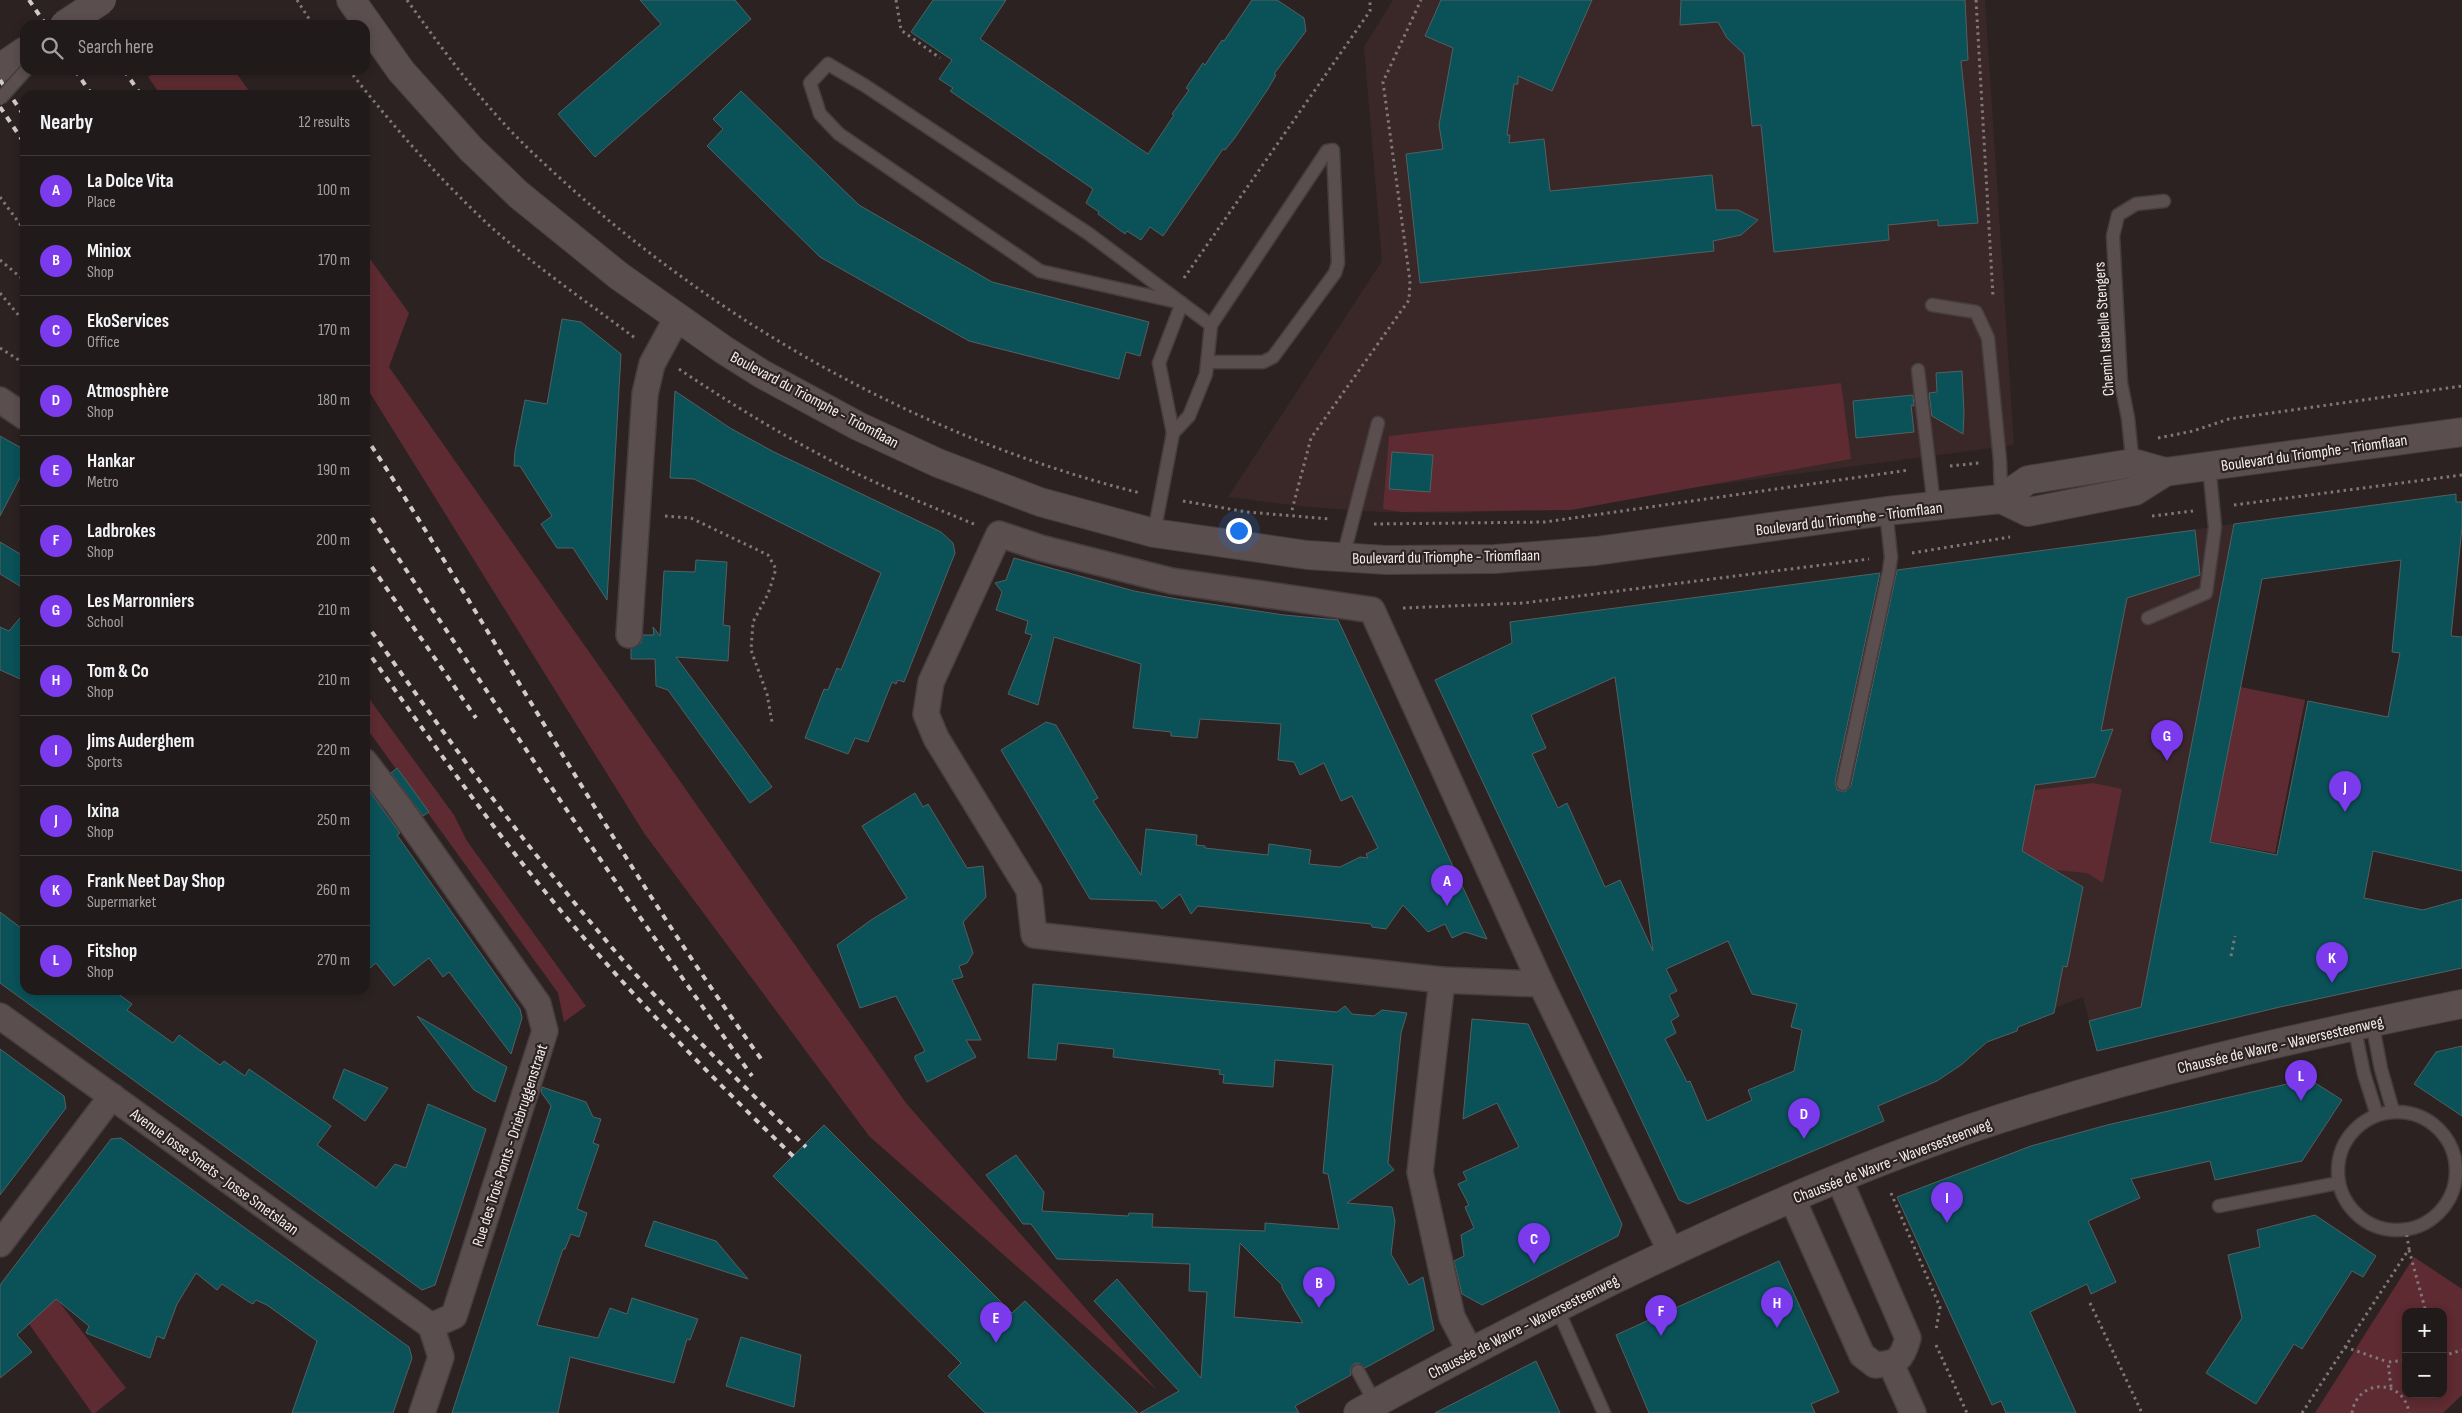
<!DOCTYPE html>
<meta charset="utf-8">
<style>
:root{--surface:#211a1a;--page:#292323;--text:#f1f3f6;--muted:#a2a1a2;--line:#3e3839;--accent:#7c3aed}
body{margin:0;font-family:"Sofia Sans Condensed",sans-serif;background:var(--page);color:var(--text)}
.controls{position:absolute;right:15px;bottom:15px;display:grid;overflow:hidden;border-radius:10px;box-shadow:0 2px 8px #0003}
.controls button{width:45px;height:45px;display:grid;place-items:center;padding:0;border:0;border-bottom:1px solid var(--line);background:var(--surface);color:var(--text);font:25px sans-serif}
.you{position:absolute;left:1238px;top:530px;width:18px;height:18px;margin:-12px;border:4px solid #fff;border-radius:50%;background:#1a73e8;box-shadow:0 0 0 8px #1a73e833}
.badge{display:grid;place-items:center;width:32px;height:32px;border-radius:50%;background:var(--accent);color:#fff;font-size:16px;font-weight:700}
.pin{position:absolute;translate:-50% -41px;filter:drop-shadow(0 1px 2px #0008)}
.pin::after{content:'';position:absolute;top:26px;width:18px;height:15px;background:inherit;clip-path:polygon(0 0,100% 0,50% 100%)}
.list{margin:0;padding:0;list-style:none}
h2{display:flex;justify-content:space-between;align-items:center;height:65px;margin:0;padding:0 20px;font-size:21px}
h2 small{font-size:16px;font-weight:400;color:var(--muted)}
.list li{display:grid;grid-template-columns:32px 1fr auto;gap:15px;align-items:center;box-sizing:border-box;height:70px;padding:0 20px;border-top:1px solid var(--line)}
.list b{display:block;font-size:19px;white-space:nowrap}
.list p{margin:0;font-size:16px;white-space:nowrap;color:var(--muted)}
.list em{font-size:16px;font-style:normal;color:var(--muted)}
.icon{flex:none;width:28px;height:28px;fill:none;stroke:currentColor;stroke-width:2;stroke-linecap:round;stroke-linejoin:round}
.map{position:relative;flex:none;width:2462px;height:1413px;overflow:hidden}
.search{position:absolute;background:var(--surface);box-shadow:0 2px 8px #0003;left:20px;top:20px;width:350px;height:55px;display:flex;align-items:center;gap:12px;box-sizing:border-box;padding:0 18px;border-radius:15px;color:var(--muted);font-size:19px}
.panel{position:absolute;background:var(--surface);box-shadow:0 2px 8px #0003;left:20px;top:90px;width:350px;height:905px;border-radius:15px}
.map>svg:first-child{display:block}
</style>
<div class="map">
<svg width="2462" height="1413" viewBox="0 0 2462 1413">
<rect width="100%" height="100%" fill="#2c2222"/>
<!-- built -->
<g fill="#3a2829">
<polygon points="1393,0 1985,0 2014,445 1525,510 1454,513 1382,512 1309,507 1228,497 1382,261 1364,47"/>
<polygon points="2234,524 2240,687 2305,700 2275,853 2210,841 2172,1033 2097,1051 2083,997 2055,1008 2063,966 2067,966 2083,887 2022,851 2082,545"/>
</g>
<!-- green -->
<g fill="#5d2b31" fill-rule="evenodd">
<polygon points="157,70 234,70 252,95 161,95 148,77"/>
<polygon points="365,252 409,313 389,367 906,1103 1157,1390 869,1136 644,833 365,385"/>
<polygon points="1841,383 1851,459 1571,510 1402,512 1383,509 1389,436"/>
<polygon points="2240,687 2305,700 2275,853 2210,841"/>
<polygon points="365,693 454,815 467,841 586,1006 564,1022 558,993 365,726"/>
<polygon points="2093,783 2122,789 2103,883 2087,873 2055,870 2022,851 2034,790"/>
<path d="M 2414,1257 L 2462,1289 L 2462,1395 L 2443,1413 L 2315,1413 ZM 2406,1312 L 2443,1312 L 2443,1394 L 2406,1394 Z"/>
<polygon points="42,1288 59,1302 126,1388 95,1413 92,1413 29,1324"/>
</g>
<!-- building -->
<g fill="#0a5158" stroke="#536062" fill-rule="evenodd">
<polygon points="640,0 735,0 751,19 595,157 558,114 661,24"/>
<polygon points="933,0 1006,0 980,39 1148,154 1174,115 1172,114 1189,90 1186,88 1203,63 1205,65 1222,40 1224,41 1252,0 1277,0 1304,18 1306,31 1274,74 1276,75 1268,89 1234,139 1225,150 1223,149 1163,236 1150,227 1141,240 1127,231 1125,234 1098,214 1099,212 1086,203 1093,189 950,91 953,88 939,79 952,60 911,32"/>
<polygon points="1441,0 1592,0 1552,91 1518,76 1518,84 1514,84 1507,135 1510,135 1509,143 1544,139 1550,191 1712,175 1716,210 1738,210 1758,220 1741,235 1713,241 1714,251 1420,283 1406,154 1443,149 1439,125 1453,48 1425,36"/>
<polygon points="1681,0 1965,0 1968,60 1961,61 1978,223 1938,226 1938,220 1888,225 1889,240 1774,252 1761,125 1752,126 1744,54 1727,38 1718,22 1680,25"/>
<polygon points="741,91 859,205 992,282 1149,322 1140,356 1126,352 1119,379 969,341 820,257 707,146 723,129 713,119"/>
<polygon points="562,319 581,322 621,354 607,600 573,548 557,548 541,524 552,516 520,466 514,466 515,451 525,400 547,404"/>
<polygon points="1962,371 1964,413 1963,434 1932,416 1929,393 1937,392 1936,373"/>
<polygon points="675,391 730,428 774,452 941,532 953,543 955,553 904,682 898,680 896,684 892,682 868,742 855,738 848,754 805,738 824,689 828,690 837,668 841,670 881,573 694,479 670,478"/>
<polygon points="1913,395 1914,406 1911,405 1914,432 1856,438 1853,401"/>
<polygon points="0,436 25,450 25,468 0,516"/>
<polygon points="1392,452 1433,455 1430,492 1389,489"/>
<path d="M 2456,494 L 2456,502 L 2462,502 L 2462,527 L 2451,636 L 2462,637 L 2462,871 L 2373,851 L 2364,898 L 2423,910 L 2462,899 L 2462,968 L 2280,1007 L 2097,1051 L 2089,1021 L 2141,1007 L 2234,524 ZM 2401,560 L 2392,652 L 2400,653 L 2388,717 L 2308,701 L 2277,855 L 2210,842 L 2262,579 Z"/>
<path d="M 2195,530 L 2200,575 L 2127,598 L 2101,731 L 2113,729 L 2095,777 L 2035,785 L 2022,851 L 2083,887 L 2067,967 L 2063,966 L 2054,1013 L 2018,1027 L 2017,1031 L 1987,1042 L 1961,1065 L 1937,1081 L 1878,1106 L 1884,1121 L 1688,1204 L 1679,1200 L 1435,680 L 1512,643 L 1510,622 L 1880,573 L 1835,782 L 1837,790 L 1845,792 L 1851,786 L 1897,570 ZM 1615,677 L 1631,794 L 1653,951 L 1620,880 L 1605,887 L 1567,803 L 1558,808 L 1532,754 L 1546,748 L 1531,715 ZM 1728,941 L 1752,994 L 1797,1004 L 1791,1027 L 1802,1030 L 1794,1071 L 1748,1090 L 1752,1100 L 1707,1121 L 1690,1081 L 1687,1082 L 1665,1039 L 1676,1033 L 1671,1021 L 1679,1016 L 1669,995 L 1677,991 L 1666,969 Z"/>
<polygon points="0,542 25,557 25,589 0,574"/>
<polygon points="1014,558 1134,591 1177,599 1284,615 1338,620 1487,939 1465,932 1452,938 1445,924 1428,932 1403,905 1386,929 1372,927 1371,924 1198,906 1191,914 1180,894 1162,909 1156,901 1090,899 1001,750 1046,722 1056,725 1098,798 1093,801 1141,875 1146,829 1197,835 1196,845 1205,846 1205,848 1268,855 1269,844 1311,850 1309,864 1340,867 1360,857 1368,858 1366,854 1378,848 1352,796 1341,801 1324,763 1300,775 1294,762 1278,760 1281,724 1200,719 1197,738 1171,736 1171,732 1133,728 1141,664 1054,637 1038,705 1008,694 1032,635 1025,633 1028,621 996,610 1002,592 995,583 1006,580"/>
<polygon points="696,560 727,562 723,625 730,626 728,661 676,657 772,787 750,803 668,690 656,686 655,659 631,659 631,649 641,643 643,635 654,635 653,627 660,636 664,571 695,572"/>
<polygon points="25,612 25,681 0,670 0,627 9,631"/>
<polygon points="397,768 429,812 423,816 391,773"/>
<polygon points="368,789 400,833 397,835 520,1009 522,1018 511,1054 449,972 443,977 429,958 394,986 376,963 365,972 365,791"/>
<polygon points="915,793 923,807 928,804 967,868 983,866 986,897 963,922 973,953 967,963 959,966 963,977 952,980 981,1040 966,1040 976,1057 927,1082 915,1059 915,1056 925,1051 896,996 860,1008 837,945 871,920 907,898 862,826"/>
<polygon points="0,912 25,931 25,990 113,990 132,1004 127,1010 173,1043 179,1035 220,1065 224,1061 245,1076 249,1069 331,1126 317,1145 376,1188 395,1164 406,1168 428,1104 486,1129 435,1285 422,1290 0,983"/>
<path d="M 1033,984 L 1337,1012 L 1345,1006 L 1352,1014 L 1374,1016 L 1382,1010 L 1407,1013 L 1401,1033 L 1388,1163 L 1394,1170 L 1347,1203 L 1392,1207 L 1395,1221 L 1391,1254 L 1409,1285 L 1423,1277 L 1434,1330 L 1365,1368 L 1359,1363 L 1354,1364 L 1350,1370 L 1351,1375 L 1295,1406 L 1299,1413 L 1140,1413 L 1179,1391 L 1094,1301 L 1117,1279 L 1201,1378 L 1207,1292 L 1189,1291 L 1190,1264 L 1057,1259 L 1031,1224 L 1023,1224 L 986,1175 L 1016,1155 L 1044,1192 L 1042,1211 L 1128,1216 L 1129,1213 L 1153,1214 L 1152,1227 L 1265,1231 L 1265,1223 L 1339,1229 L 1328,1174 L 1323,1173 L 1333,1065 L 1275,1060 L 1273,1087 L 1223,1083 L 1224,1075 L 1219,1074 L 1220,1070 L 1113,1057 L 1114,1049 L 1058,1043 L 1056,1060 L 1028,1058 ZM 1240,1243 L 1282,1285 L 1282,1288 L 1303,1323 L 1234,1317 Z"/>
<polygon points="417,1016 507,1067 495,1102 474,1090"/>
<polygon points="1472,1019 1528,1024 1622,1224 1618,1236 1482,1305 1462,1294 1454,1261 1464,1256 1461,1235 1474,1228 1465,1207 1469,1205 1458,1184 1467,1180 1463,1172 1519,1147 1497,1103 1463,1119"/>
<polygon points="2462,1046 2462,1116 2414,1084 2436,1052"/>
<polygon points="0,1049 64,1096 66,1108 0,1195"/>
<polygon points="344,1069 388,1088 365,1121 333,1098"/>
<polygon points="2309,1079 2342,1100 2302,1161 2215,1180 2210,1161 2131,1179 2140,1198 2088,1221 2116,1282 2091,1294 2087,1284 2030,1312 2076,1413 2006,1413 2001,1401 1992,1405 1897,1197 2031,1146 2107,1125"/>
<polygon points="542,1087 586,1102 593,1117 601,1119 593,1143 599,1145 577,1209 587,1213 579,1237 571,1234 565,1249 563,1249 537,1325 598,1338 610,1308 627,1314 632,1298 698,1319 690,1340 687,1339 674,1383 570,1357 558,1413 452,1413 551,1106 541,1092"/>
<polygon points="824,1125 1012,1313 1025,1301 1138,1413 985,1413 948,1376 961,1363 773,1176"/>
<polygon points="121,1138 409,1347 412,1358 393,1413 292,1413 317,1341 267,1305 256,1300 253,1304 249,1302 222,1284 217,1290 196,1273 177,1304 164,1339 157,1336 150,1358 86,1333 89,1326 56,1299 17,1335 32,1352 0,1378 0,1285 111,1139"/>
<polygon points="2315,1215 2376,1256 2363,1277 2352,1271 2302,1349 2294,1344 2256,1404 2206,1373 2242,1318 2228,1255 2260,1247 2257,1230"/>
<polygon points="654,1221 716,1241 748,1279 645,1246"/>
<polygon points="1779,1261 1839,1392 1811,1404 1815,1413 1649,1413 1616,1335"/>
<polygon points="741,1337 801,1355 794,1407 726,1386"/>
<polygon points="1536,1361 1560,1413 1435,1413"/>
</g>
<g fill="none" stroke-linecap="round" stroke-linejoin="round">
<!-- service casing -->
<g stroke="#453d3e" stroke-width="15">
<g id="service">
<polyline points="1932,305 1976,312 1988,338 2000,461 2001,499"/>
<polyline points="1918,370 1934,506"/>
<polyline points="1173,433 1159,363 1182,303 1040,271 839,134 820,114 810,83 828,64 864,85 1089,234 1211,325"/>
<polyline points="2133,466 2128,418 2121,383 2113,236 2118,215 2136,204 2164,201"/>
<polyline points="1154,533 1173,433 1189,416 1206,374 1211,325 1327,151 1333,150 1338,263 1335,273 1273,357 1263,362 1209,362"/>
<polyline points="1343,557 1378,423"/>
<polyline points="2148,618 2206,593 2215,527 2209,466"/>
<polyline points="1843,784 1889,571 1891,557 1886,511"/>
<polyline points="2372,1022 2381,1069 2393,1111"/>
<polyline points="2354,1026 2364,1074 2377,1115"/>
<circle cx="2397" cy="1171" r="59"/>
<polyline points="2219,1206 2338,1183"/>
<polyline points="1557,1308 1604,1413"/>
<polyline points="1358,1371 1375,1403"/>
</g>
</g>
<!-- minor casing -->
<g stroke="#453d3e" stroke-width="28">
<g id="minor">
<polyline points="0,400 25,417"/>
<polyline points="629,635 645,394 652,364 677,318"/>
<polyline points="365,762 398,805 538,1004 545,1031 454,1316 431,1326"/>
<polyline points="1442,980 1420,1172 1452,1317 1470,1351"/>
<polyline points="1541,984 1442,980 1034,935 1029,890 936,738 926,714 931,682 999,534 1041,548 1172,581 1372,610 1541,984 1671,1252"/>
<polyline points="0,1016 431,1326"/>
<path d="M 1792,1198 L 1862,1355 L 1875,1365 C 1897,1364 1902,1360 1908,1338 L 1839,1179"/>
<polyline points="0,1244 112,1096"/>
<polyline points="1891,1364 1913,1413"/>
<polyline points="422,1413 441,1357 431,1326"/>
</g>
</g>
<!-- secondary casing -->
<g stroke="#453d3e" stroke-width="30">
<g id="secondary">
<polyline points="351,0 401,71 471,149 519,195 619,276 724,350 762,374 858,426 938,463 1040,502 1154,533 1307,555 1386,560 1495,559 1596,551 1886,511 2001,499 2028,480 2133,463 2165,472 2462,432"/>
<polyline points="0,68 25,51"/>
<polyline points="2001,499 2028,512 2135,491 2165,472"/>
<path d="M 1358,1413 C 1441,1366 1526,1323 1611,1281 C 1729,1224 1849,1170 1972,1128 C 2132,1074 2297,1037 2462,1004"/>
</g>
</g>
<!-- path -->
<g stroke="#807777" stroke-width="3" stroke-dasharray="2.5 4" stroke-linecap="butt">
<polyline points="297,0 313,25"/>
<path d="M 407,0 C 446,54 485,108 534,154 C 703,315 913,436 1140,493"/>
<polyline points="896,0 901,30 940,58"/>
<polyline points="1976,0 1993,297"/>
<path d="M 349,70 C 392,125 439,179 491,227 C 536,267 587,302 635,338"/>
<polyline points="0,197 25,231"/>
<polyline points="0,260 25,281"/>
<polyline points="1184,278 1370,11 1370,0"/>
<polyline points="0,293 25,323"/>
<polyline points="0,348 25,364"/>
<path d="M 679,369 C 728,402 777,432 828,459 C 875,484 925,504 974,524"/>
<polyline points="2158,438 2193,431 2229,419 2462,386"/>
<polyline points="1950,466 1979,463"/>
<polyline points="1183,501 1247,512 1330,519"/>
<polyline points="2234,505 2462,475"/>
<polyline points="1292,510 1311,438 1409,300 1410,281 1383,82 1421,0"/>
<polyline points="665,516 691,518 768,555 776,569 768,594 753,622 751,650 767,694 772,722"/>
<polyline points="2152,516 2193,511"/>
<polyline points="1374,524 1545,522 1909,470"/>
<polyline points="1912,553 2010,537"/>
<polyline points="1403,608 1524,603 1869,559"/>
<polyline points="2231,956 2235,936"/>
<polyline points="1891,1193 1940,1307 1936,1330"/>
<polyline points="2409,1250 2426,1312"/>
<polyline points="2090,1303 2142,1413"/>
<polyline points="1936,1345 1967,1413"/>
<polyline points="2345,1347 2388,1362"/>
<polyline points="2443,1356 2462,1350"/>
<polyline points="2391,1387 2388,1362 2406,1360"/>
<polyline points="2302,1413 2409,1249 2406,1230"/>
<path d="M 2352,1413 C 2357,1378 2404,1378 2409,1413"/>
</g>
<!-- service -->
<use href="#service" stroke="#5a4e4f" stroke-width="12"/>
<!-- minor -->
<use href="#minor" stroke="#5a4e4f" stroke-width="25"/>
<!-- secondary -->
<use href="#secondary" stroke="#5a4e4f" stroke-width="28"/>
<!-- rail -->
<g stroke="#d2cbcb" stroke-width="4" stroke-dasharray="6 6" stroke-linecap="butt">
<polyline points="29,0 46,25"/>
<polyline points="76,0 93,25"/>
<polyline points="75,70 92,95"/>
<polyline points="124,70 141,95"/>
<polyline points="0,80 25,117"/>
<polyline points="0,107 25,144"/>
<path d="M 365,436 C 501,643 618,862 764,1063"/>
<path d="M 365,508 C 492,699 618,890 752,1076"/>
<polyline points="365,557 476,718"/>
<path d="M 365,622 C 446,737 529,852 621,958 C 679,1024 743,1085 806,1147"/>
<path d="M 365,648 C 424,730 482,815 547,894 C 623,987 708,1074 795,1158"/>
</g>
<!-- service-bridge casing -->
<g stroke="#453d3e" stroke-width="15" stroke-linecap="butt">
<polyline id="service-bridge" points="0,99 26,70"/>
</g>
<!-- secondary-bridge casing -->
<g stroke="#453d3e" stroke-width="30" stroke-linecap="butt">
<polyline id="secondary-bridge" points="64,25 102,0"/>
</g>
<!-- service-bridge -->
<use href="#service-bridge" stroke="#5a4e4f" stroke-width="12"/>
<!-- secondary-bridge -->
<use href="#secondary-bridge" stroke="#5a4e4f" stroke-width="28"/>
</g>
<g text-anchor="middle" stroke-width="4.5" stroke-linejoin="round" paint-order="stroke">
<!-- street labels -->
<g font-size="16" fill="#f4eded" stroke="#2c2222">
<text transform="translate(2103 329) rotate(-94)" y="6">Chemin Isabelle Stengers</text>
<text transform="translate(815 399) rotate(28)" y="6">Boulevard du Triomphe - Triomflaan</text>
<text transform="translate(2314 452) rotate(-8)" y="6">Boulevard du Triomphe - Triomflaan</text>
<text transform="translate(1849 518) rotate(-7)" y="6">Boulevard du Triomphe - Triomflaan</text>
<text transform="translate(1446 556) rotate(-1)" y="6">Boulevard du Triomphe - Triomflaan</text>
<text transform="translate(2280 1044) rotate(-13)" y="6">Chaussée de Wavre - Waversesteenweg</text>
<text transform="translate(509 1145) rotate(-72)" y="6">Rue des Trois Ponts - Driebruggenstraat</text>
<text transform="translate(1892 1160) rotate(-21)" y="6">Chaussée de Wavre - Waversesteenweg</text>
<text transform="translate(215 1171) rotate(36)" y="6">Avenue Josse Smets - Josse Smetslaan</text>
<text transform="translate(1523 1326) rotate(-27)" y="6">Chaussée de Wavre - Waversesteenweg</text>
</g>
</g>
</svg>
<div class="controls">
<button>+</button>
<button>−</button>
</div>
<div class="you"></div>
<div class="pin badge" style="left:1447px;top:906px">A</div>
<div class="pin badge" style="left:1319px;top:1308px">B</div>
<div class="pin badge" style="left:1534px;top:1264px">C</div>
<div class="pin badge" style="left:1804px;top:1139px">D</div>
<div class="pin badge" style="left:996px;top:1343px">E</div>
<div class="pin badge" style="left:1661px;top:1336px">F</div>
<div class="pin badge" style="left:2167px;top:761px">G</div>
<div class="pin badge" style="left:1777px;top:1328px">H</div>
<div class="pin badge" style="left:1947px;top:1223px">I</div>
<div class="pin badge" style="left:2345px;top:812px">J</div>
<div class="pin badge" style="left:2332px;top:983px">K</div>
<div class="pin badge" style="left:2301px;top:1101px">L</div>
<div class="search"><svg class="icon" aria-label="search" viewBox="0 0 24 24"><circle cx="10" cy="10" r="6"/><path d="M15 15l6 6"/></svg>Search here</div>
<section class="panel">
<h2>Nearby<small>12 results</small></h2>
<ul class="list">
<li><span class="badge">A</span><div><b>La Dolce Vita</b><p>Place</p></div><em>100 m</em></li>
<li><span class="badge">B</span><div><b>Miniox</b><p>Shop</p></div><em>170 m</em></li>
<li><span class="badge">C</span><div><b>EkoServices</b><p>Office</p></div><em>170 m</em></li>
<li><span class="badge">D</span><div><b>Atmosphère</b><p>Shop</p></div><em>180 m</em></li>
<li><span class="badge">E</span><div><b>Hankar</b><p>Metro</p></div><em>190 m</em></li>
<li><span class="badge">F</span><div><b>Ladbrokes</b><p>Shop</p></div><em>200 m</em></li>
<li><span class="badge">G</span><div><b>Les Marronniers</b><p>School</p></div><em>210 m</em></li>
<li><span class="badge">H</span><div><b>Tom &amp; Co</b><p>Shop</p></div><em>210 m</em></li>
<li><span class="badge">I</span><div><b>Jims Auderghem</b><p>Sports</p></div><em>220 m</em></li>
<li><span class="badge">J</span><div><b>Ixina</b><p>Shop</p></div><em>250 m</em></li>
<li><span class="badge">K</span><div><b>Frank Neet Day Shop</b><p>Supermarket</p></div><em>260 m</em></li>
<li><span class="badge">L</span><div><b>Fitshop</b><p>Shop</p></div><em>270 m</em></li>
</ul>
</section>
</div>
